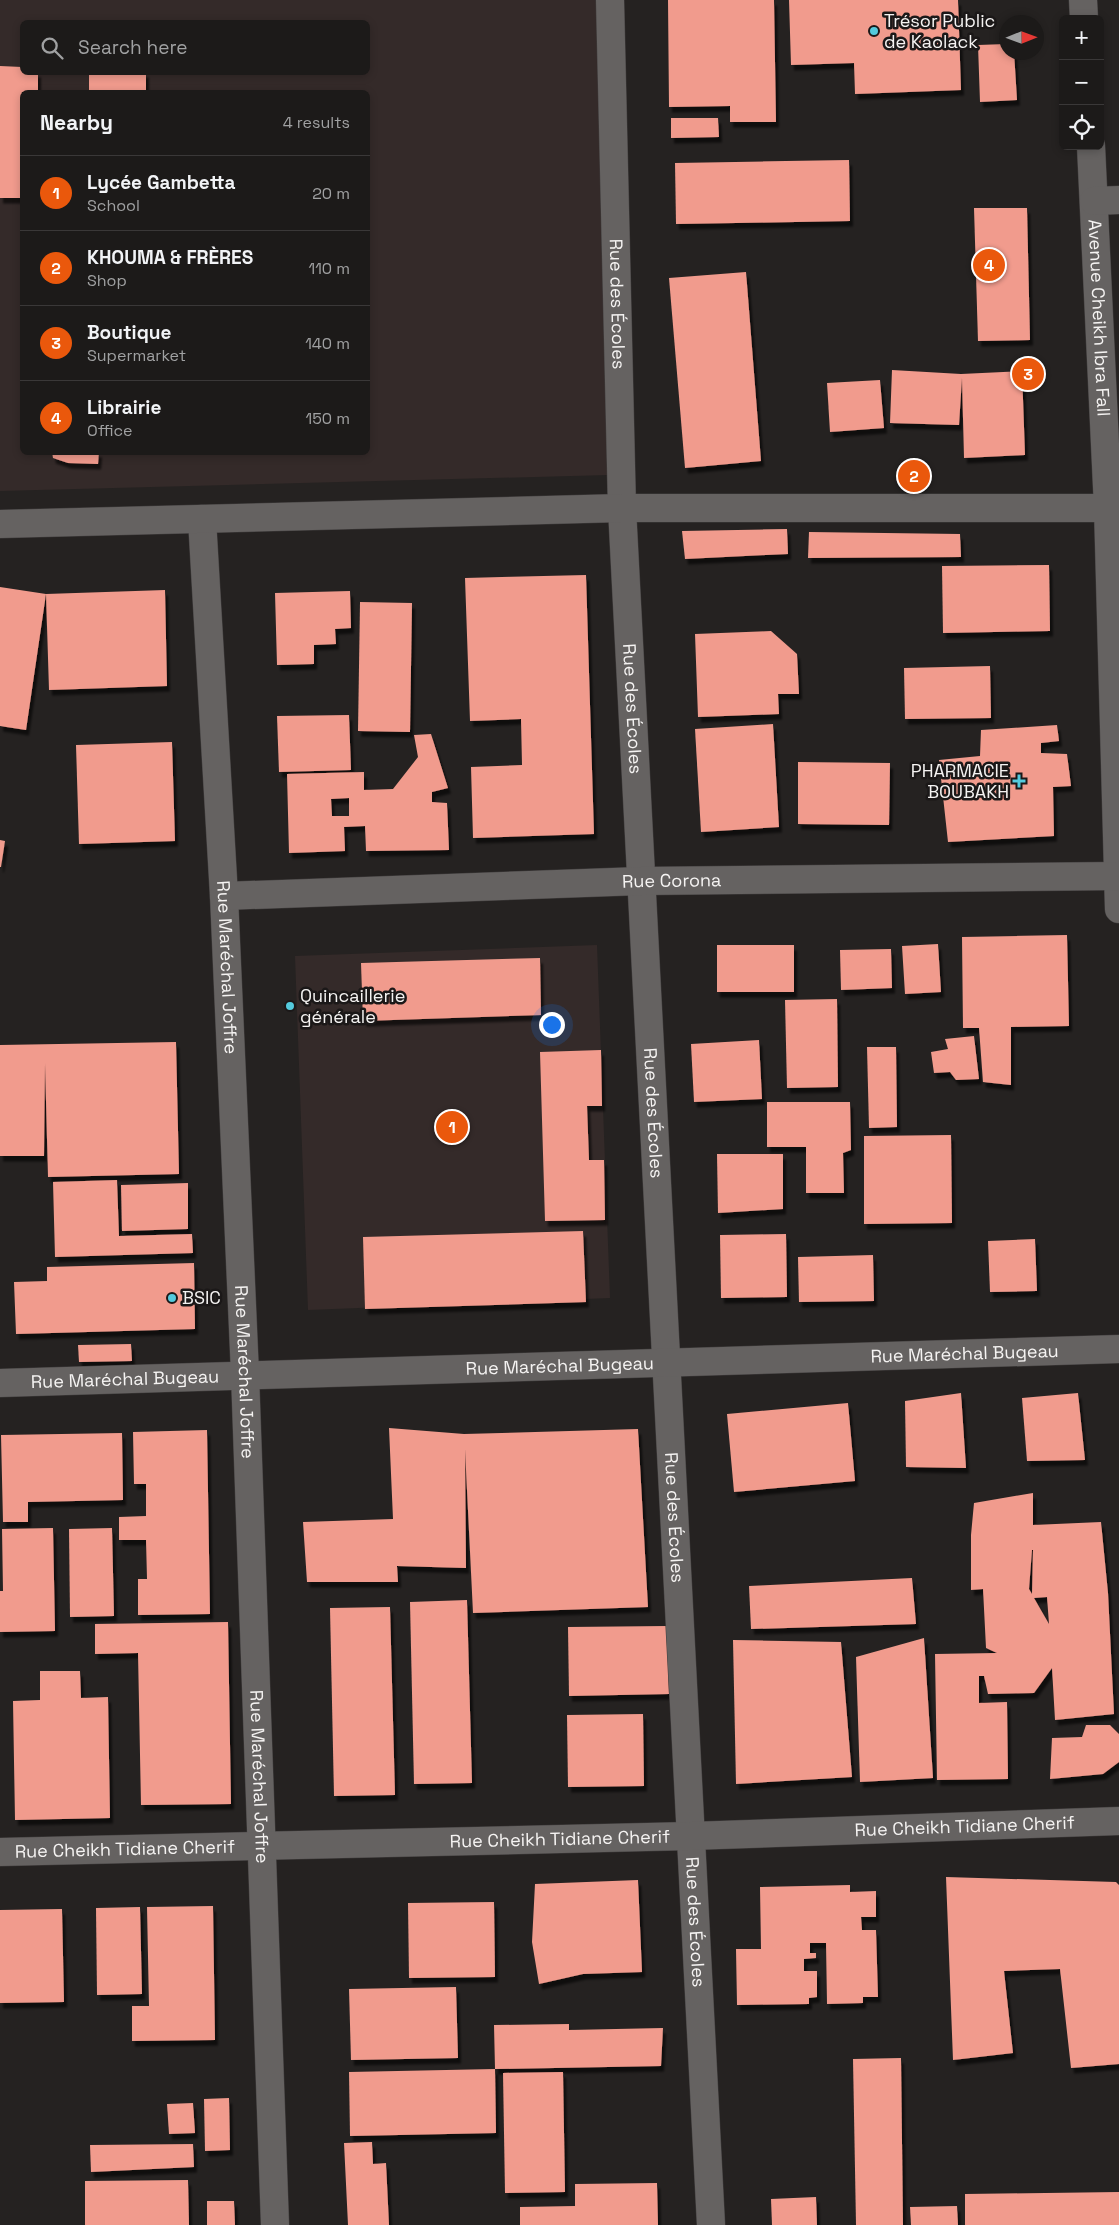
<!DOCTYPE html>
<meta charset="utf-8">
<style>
:root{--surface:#1c1a19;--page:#292726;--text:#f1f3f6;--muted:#a0a1a2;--line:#3a3838;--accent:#ea580c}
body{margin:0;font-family:"Space Grotesk",sans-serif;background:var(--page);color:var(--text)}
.controls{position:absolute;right:15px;top:15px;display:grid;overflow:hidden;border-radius:8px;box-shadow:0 2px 8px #0003}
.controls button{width:45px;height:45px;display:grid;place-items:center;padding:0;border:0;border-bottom:1px solid var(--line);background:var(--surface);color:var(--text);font:25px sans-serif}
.compass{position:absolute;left:999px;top:15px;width:45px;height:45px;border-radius:50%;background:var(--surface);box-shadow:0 2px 8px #0003;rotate:89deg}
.you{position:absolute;left:551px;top:1024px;width:18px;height:18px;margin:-12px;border:4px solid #fff;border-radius:50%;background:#1a73e8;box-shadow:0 0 0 8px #1a73e833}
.badge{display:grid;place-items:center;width:32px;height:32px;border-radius:50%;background:var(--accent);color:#fff;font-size:16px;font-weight:700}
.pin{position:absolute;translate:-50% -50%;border:2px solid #fff;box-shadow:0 1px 5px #0006}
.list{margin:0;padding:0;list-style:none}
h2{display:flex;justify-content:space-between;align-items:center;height:65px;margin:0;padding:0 20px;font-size:21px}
h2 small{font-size:16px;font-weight:400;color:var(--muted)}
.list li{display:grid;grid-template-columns:32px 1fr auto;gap:15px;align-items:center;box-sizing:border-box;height:75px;padding:0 20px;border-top:1px solid var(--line)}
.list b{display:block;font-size:19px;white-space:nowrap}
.list p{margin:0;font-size:16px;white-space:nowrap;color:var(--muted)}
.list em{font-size:16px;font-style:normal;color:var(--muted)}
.icon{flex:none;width:28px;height:28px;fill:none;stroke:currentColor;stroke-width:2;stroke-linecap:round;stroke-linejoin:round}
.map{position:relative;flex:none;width:1119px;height:2225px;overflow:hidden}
.search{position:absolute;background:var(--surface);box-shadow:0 2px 8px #0003;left:20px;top:20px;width:350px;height:55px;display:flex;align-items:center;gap:12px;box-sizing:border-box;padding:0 18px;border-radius:8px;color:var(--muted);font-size:19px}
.panel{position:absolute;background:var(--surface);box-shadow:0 2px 8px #0003;left:20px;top:90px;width:350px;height:365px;border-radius:8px}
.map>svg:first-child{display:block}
</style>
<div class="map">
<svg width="1119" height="2225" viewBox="0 0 1119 2225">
<defs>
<filter id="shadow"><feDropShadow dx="3" dy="5.5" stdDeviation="1" flood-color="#0009"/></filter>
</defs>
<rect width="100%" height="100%" fill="#252221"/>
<!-- built -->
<g fill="#342a29" fill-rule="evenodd">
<path d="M 0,0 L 597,0 L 608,475 L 0,491 ZM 22,22 L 368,22 L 368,72 L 22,72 ZM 22,92 L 368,92 L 368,452 L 22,452 Z"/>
<polygon points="597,945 610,1298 308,1310 295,956"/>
</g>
<!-- building -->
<g fill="#f19b8d" fill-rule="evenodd" filter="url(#shadow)">
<polygon points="668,0 774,0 776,122 730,122 730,106 669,107"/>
<polygon points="789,0 958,0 961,90 855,94 854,63 791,65"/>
<polygon points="1006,44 1006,52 1014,52 1017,100 980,102 978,45"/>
<polygon points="0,66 22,67 22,72 38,72 38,92 22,92 22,198 0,198"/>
<rect x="89" y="72" width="57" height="20"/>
<polygon points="671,118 718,118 719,137 671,138"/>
<polygon points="849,160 850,221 676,224 675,163"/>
<polygon points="974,208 1027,208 1030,340 978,341"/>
<polygon points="746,272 761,461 685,468 669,278"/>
<polygon points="892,370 961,374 1022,371 1025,455 964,458 962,378 959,425 890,423"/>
<polygon points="880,380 884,428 830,432 827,383"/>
<polygon points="52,452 99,452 98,464 68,463 53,458"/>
<polygon points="787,529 788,554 685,559 682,531"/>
<polygon points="809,532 960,534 961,557 808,558"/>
<polygon points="1049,565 1050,631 943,633 942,566"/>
<polygon points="586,575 594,834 473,838 471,767 522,765 521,719 470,721 465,578"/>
<polygon points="0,587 46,594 165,590 167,686 49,690 46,594 26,730 0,726"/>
<polygon points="350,591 351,628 335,629 336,644 314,645 314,664 277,665 275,593"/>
<polygon points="360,602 412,603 410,732 358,731"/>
<polygon points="771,631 797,654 799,694 778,694 779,714 698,717 695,634"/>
<polygon points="990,666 991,718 905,719 904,668"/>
<polygon points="349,715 351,770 279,772 277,716"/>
<polygon points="773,724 779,827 701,832 695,729"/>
<polygon points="1057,725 1059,741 1041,743 1041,753 1067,754 1071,786 1053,787 1054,836 948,842 939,760 980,756 981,730"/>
<path d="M 431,734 L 448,788 L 432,792 L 432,802 L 447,803 L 449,850 L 366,851 L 365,826 L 344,827 L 345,851 L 289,853 L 287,774 L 364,772 L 364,790 L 393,789 L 418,757 L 414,735 ZM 349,798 L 349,816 L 332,816 L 331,799 Z"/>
<polygon points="172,742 175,841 79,844 76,745"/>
<polygon points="798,762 890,763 889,825 798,824"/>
<polygon points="0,840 5,841 1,867 0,867"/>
<polygon points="1067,935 1069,1026 1011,1027 1011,1085 983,1082 979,1028 963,1028 962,937"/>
<polygon points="938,944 941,992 905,994 902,946"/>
<rect x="717" y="945" width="77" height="47"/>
<polygon points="891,949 892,988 841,990 840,950"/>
<polygon points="540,958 541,1015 363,1021 361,963"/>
<polygon points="837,999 838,1087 787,1088 785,1000"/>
<polygon points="974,1036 979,1079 956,1080 950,1072 934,1073 931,1052 948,1049 945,1039"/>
<polygon points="759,1040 762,1099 694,1102 691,1044"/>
<polygon points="176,1042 179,1174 48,1177 45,1063 44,1156 0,1156 0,1045"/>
<polygon points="867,1047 896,1047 897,1127 869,1128"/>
<polygon points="601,1050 602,1106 587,1106 589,1160 604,1160 605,1220 545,1221 540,1052"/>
<polygon points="767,1102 850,1102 851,1150 843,1153 844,1193 806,1193 806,1147 767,1147"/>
<polygon points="951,1135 952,1223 864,1224 864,1136"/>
<polygon points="717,1154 783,1154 783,1209 718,1213"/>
<polygon points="117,1180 119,1236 192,1234 193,1253 55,1257 53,1182"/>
<polygon points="188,1183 188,1229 122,1231 121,1185"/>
<polygon points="583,1231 586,1302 365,1309 363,1237"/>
<polygon points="786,1234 787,1297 721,1298 720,1235"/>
<polygon points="1035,1239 1037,1291 990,1292 988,1241"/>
<polygon points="873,1255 874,1301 799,1302 798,1257"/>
<polygon points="194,1263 195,1329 16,1334 14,1282 47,1281 47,1267"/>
<polygon points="131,1344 132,1361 79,1362 78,1345"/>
<polygon points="961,1393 966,1468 906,1467 905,1401"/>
<polygon points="1078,1393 1085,1460 1027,1461 1022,1398"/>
<polygon points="848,1403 855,1481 734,1492 727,1414"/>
<polygon points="389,1428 464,1434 638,1429 648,1607 473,1613 465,1449 466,1568 397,1566 398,1582 307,1582 303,1522 393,1519"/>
<polygon points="207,1430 210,1614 138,1615 138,1579 147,1579 146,1540 119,1540 119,1517 146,1516 146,1484 134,1484 133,1432"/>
<polygon points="122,1433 123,1500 28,1502 28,1522 3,1522 1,1435"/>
<path d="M 1033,1493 L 1033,1525 L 1101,1522 L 1108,1593 L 1114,1714 L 1055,1720 L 1052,1668 L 1034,1693 L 988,1694 L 984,1676 L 979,1676 L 979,1703 L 1007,1702 L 1008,1779 L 937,1780 L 935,1654 L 997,1653 L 986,1648 L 983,1589 L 971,1590 L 971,1535 L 974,1503 ZM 1032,1550 L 1033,1550 L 1032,1594 L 1029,1589 ZM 1047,1597 L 1049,1624 L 1034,1598 Z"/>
<polygon points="53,1528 55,1631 0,1632 0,1591 3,1591 2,1529"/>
<polygon points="112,1528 114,1616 70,1617 69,1529"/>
<polygon points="912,1578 916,1624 751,1629 749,1586"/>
<polygon points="467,1600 472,1783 414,1784 410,1602"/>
<polygon points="390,1607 395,1795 334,1796 330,1608"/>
<polygon points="228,1622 231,1804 141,1805 138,1653 95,1654 95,1624"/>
<polygon points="667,1626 669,1694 569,1696 568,1627"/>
<polygon points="924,1638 933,1778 860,1782 856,1657"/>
<polygon points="733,1640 841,1642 852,1777 736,1784"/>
<polygon points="40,1671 80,1671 81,1698 108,1697 110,1818 15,1820 13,1701 40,1700"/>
<polygon points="643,1714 644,1786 568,1787 567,1715"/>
<polygon points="1086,1725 1110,1725 1119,1734 1119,1762 1103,1774 1050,1779 1052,1738 1082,1737"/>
<polygon points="946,1877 1116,1882 1119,1885 1119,2064 1071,2068 1060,1969 1004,1971 1013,2053 953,2060"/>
<polygon points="638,1880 642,1972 583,1974 539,1984 532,1942 535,1884"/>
<polygon points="850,1885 850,1892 876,1891 876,1917 861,1917 862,1930 876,1930 878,1997 863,1997 863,2003 827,2004 826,1943 810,1943 810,1953 816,1953 816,1958 804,1959 804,1971 817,1971 817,1997 809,1998 809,2004 737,2005 736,1949 761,1949 760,1887"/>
<polygon points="494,1902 495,1977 409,1978 408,1903"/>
<polygon points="213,1906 215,2040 132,2041 132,2006 149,2006 147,1907"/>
<polygon points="140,1907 142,1994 97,1995 96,1908"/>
<polygon points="62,1909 64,2002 0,2003 0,1910"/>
<polygon points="456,1987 458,2058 351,2060 349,1989"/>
<polygon points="569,2024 569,2030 663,2028 661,2066 495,2069 494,2025"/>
<polygon points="901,2058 903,2225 856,2225 853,2059"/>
<polygon points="495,2069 496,2133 350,2136 349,2072"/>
<polygon points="563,2072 565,2192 505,2193 503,2073"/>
<polygon points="229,2098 230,2150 205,2151 204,2099"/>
<polygon points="193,2103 195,2133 169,2134 167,2104"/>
<polygon points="372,2142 373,2164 386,2163 389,2225 348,2225 344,2143"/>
<polygon points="193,2144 194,2167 91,2172 90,2145"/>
<polygon points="188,2180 189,2225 85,2225 85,2181"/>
<polygon points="657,2183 658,2225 520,2225 520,2207 575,2206 575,2184"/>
<polygon points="1119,2192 1119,2225 965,2225 965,2194"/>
<polygon points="816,2197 817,2225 772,2225 771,2199"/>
<polygon points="207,2201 234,2201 235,2225 207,2225"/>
<polygon points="957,2206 958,2225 911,2225 910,2207"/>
</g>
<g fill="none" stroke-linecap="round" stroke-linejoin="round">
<!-- minor casing -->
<g stroke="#413e3e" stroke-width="29">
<g id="minor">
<path id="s1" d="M 610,0 L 622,508 L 711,2225"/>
<polyline points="1083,0 1084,19"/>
<path id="s2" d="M 1091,146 L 1108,508 L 1119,909"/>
<polyline points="1094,201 1119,200"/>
<path id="s3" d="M 202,519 L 224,896 L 245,1374 L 275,2225"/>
<polyline points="0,524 622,508 1119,508"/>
<path id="s4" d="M 224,896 L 641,881 L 1119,876"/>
<path id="s5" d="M 0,1383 L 1119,1349"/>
<path id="s6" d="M 0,1852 L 690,1836 L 1119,1821"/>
</g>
</g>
<!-- minor -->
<use href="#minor" stroke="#656261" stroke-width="28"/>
</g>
<!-- markers -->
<g fill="#54cadd" stroke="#1b1818" stroke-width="2">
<circle cx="874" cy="31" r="5"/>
<path d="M1016.5 773.5h5v5h5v5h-5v5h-5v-5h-5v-5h5z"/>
<circle cx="290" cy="1006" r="5"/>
<circle cx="172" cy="1298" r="5"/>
</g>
<g text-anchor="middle" stroke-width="5" stroke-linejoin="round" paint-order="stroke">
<!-- poi labels -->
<g font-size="18" fill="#f5f3f2" stroke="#1b1818" text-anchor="start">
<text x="884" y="27">Trésor Public<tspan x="884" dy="21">de Kaolack</tspan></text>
<text x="1009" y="777" text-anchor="end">PHARMACIE<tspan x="1009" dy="21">BOUBAKH</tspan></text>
<text x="300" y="1002">Quincaillerie<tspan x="300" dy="21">générale</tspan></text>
<text x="182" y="1304">BSIC</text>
</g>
<!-- street labels -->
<g font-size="18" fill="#f5f3f2" stroke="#1b1818">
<text dy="6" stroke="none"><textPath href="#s1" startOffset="304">Rue des Écoles</textPath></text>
<text dy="6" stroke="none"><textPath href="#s2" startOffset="172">Avenue Cheikh Ibra Fall</textPath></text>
<text dy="6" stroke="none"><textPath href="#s1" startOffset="709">Rue des Écoles</textPath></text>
<text dy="6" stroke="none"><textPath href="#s4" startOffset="448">Rue Corona</textPath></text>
<text dy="6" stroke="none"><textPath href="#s3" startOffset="449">Rue Maréchal Joffre</textPath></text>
<text dy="6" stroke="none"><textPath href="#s1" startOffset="1114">Rue des Écoles</textPath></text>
<text dy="6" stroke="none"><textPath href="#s5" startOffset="965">Rue Maréchal Bugeau</textPath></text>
<text dy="6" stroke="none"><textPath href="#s5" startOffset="560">Rue Maréchal Bugeau</textPath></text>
<text dy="6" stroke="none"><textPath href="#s3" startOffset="854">Rue Maréchal Joffre</textPath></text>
<text dy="6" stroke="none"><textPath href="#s5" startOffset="125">Rue Maréchal Bugeau</textPath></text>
<text dy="6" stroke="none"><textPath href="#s1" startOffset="1519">Rue des Écoles</textPath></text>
<text dy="6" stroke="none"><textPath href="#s3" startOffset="1259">Rue Maréchal Joffre</textPath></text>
<text dy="6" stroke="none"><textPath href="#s6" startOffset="965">Rue Cheikh Tidiane Cherif</textPath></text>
<text dy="6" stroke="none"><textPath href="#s6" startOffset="560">Rue Cheikh Tidiane Cherif</textPath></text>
<text dy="6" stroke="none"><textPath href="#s6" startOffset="125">Rue Cheikh Tidiane Cherif</textPath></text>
<text dy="6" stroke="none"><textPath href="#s1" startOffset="1924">Rue des Écoles</textPath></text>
</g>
</g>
</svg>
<div class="controls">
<button>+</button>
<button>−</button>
<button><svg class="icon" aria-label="locate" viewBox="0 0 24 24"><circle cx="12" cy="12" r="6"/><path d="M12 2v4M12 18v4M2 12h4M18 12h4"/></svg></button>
</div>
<svg class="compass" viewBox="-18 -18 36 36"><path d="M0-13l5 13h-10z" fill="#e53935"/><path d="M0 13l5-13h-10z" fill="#a0a1a2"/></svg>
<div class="you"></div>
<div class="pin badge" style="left:452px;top:1127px">1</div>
<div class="pin badge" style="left:914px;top:476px">2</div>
<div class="pin badge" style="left:1028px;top:374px">3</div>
<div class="pin badge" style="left:989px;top:265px">4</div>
<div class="search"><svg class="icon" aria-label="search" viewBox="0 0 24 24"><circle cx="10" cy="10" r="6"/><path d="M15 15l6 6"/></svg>Search here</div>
<section class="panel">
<h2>Nearby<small>4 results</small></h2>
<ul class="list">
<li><span class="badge">1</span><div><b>Lycée Gambetta</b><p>School</p></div><em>20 m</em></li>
<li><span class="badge">2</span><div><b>KHOUMA &amp; FRÈRES</b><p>Shop</p></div><em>110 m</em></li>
<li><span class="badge">3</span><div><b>Boutique</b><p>Supermarket</p></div><em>140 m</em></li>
<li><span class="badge">4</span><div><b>Librairie</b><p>Office</p></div><em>150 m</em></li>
</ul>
</section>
</div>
